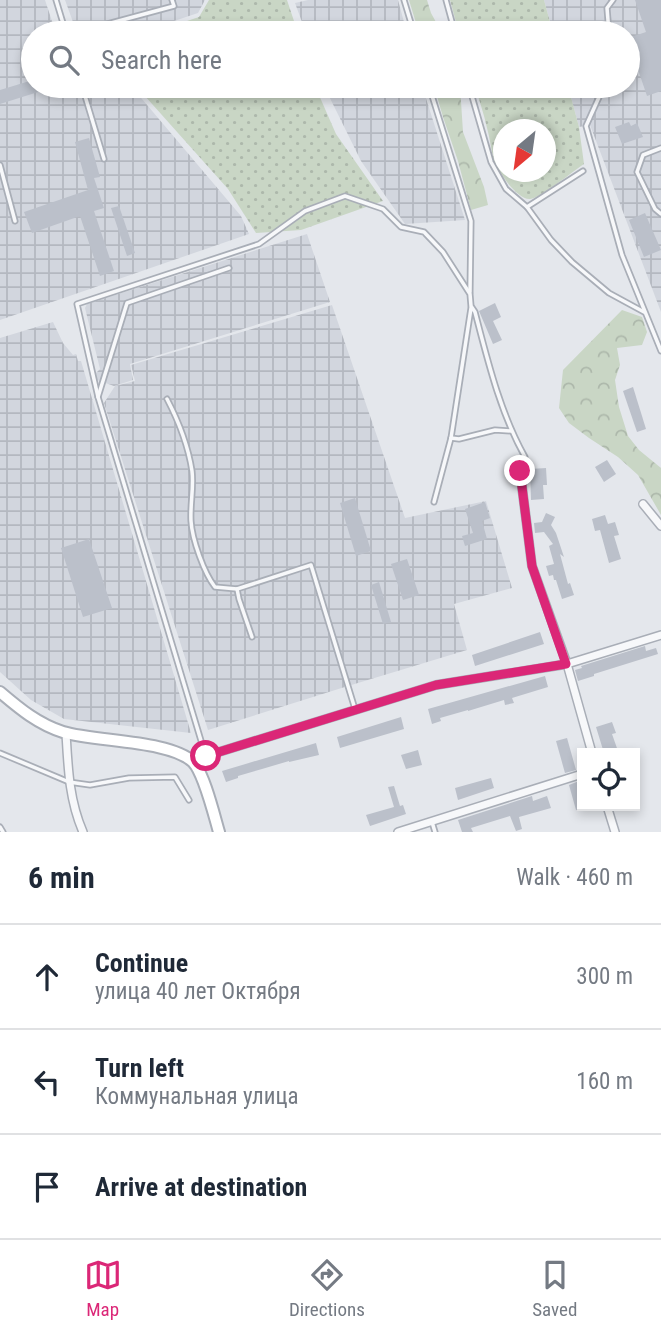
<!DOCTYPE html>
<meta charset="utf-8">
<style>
:root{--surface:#fff;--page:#f6f6f7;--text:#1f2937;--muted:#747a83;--line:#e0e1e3;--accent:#db2777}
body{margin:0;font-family:"Roboto Condensed",sans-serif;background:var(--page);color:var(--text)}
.controls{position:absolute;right:21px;bottom:21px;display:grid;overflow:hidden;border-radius:0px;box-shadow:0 4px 10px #0003}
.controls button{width:63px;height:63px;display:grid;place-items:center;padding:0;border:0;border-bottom:2px solid var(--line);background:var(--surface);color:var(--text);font:35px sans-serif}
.compass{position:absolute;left:493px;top:119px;width:63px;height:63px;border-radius:50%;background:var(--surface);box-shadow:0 4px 10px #0003;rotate:209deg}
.stop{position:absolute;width:21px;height:21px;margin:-16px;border:5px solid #db2777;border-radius:50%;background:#fff}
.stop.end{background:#db2777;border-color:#fff;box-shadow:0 2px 7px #0008}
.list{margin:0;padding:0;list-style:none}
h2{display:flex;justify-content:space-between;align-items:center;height:91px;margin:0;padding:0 28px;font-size:30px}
h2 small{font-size:23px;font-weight:400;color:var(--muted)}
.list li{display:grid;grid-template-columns:46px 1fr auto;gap:21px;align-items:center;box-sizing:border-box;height:105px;padding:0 28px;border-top:2px solid var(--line)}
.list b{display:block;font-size:26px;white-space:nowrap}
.list p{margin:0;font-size:23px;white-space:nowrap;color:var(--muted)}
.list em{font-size:23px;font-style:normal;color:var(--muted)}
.icon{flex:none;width:38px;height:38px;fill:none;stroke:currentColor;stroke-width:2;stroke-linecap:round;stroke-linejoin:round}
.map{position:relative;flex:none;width:661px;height:832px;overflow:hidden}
.search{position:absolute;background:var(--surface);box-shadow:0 4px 10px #0003;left:21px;right:21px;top:21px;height:77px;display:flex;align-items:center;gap:18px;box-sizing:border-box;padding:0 24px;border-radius:38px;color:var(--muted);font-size:26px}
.sheet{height:406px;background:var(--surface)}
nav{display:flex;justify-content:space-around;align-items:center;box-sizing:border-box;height:98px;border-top:2px solid var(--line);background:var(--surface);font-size:19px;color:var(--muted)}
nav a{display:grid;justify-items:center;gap:4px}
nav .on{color:var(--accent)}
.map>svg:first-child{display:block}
</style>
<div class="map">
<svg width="661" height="832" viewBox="0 0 661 832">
<defs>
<pattern id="industrial-grid" width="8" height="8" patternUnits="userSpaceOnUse" patternTransform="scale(1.75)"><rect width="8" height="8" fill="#d2d6de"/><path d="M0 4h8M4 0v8" fill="none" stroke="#b4b8c0"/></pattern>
<pattern id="green-dots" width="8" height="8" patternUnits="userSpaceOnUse" patternTransform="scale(1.75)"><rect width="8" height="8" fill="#c9d6c5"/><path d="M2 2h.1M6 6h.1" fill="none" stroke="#adb8ab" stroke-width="1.8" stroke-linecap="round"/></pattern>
<pattern id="forest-crowns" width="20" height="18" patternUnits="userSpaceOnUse" patternTransform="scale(1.75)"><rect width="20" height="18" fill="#c9d6c5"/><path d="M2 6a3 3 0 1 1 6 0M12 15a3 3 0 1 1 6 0" fill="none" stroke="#adb8ab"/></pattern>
</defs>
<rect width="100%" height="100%" fill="#e4e7ec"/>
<!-- industrial -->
<g fill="url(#industrial-grid)">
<polygon points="0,0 45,0 56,33 33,33 33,86 131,86 241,216 249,234 0,320"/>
<polygon points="65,0 205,0 198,13 138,33 77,33"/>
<polygon points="308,0 398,0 407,33 306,33 295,3"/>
<polygon points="544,0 661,0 661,312 590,125 579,127 568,86 628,86 628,33 553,33"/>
<polygon points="324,86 422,86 465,220 405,224 361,161"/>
<polygon points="307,234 330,302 130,364 133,380 114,386 97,380 96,373 100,369 85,308 87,304"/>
<polygon points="332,305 405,518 486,501 512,588 454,604 467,650 348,686 208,730 104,403 115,386 135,381 131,365"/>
<polygon points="53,322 63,343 73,355 76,354 78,361 81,361 191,733 64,719 31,700 0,672 0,338"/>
</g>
<!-- green -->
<g fill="url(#green-dots)" fill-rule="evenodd">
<polygon points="209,0 287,0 298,33 151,33 199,17"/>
<polygon points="450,0 544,0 553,33 459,33"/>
<polygon points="136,86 315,86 336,134 383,201 301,230 256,233 228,189"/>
<path d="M 475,86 L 568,86 L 579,127 L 584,164 C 573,171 541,198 530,199 C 517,200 498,171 494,160 C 491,150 490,138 487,128 C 484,114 479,100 475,86 ZM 504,130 L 546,130 L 546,172 L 504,172 Z"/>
</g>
<!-- forest -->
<g fill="url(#forest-crowns)">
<polygon points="409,0 427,0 431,13 442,33 419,33"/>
<polygon points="434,86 460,86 463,132 484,187 488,205 471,210 458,161 443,117"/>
<polygon points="622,310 642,317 647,332 642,345 617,348 620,365 615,380 619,407 628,436 639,450 661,468 661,515 638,475 618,457 589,438 569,423 559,408 563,370"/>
</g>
<!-- building -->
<g fill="#bbc0ca">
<polygon points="635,0 661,0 661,91 647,96 628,40 628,38 646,32"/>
<polygon points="33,80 33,86 54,86 54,87 0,104 0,90"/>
<polygon points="629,122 631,126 637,123 643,137 622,144 615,127"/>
<polygon points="89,138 100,177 94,178 104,208 94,211 114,271 100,276 80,216 32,233 24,212 88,190 75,142"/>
<polygon points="119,206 135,253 127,256 111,208"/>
<polygon points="645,213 661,250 644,257 629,220"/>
<polygon points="495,303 501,317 493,321 502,340 493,344 479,311"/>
<polygon points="633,387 646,429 637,432 623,391"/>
<polygon points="607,460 616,474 604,482 595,467"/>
<polygon points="546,468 547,485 543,485 544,499 531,500 530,469"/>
<polygon points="355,498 371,551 356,556 340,503"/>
<polygon points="485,502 490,518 482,521 487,539 465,546 462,536 473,533 465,509"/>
<polygon points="546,513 555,517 551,525 556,533 564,557 560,554 568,584 570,583 574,595 562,599 556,580 554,580 553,575 549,576 546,566 554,564 549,546 553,544 544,532 535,533 534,523 542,522"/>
<polygon points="605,515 608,524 615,522 619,535 614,536 621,559 609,563 600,530 595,531 592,519"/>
<polygon points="89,539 112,608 83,617 61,548"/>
<polygon points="407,559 419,595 403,600 391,564"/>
<polygon points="379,582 391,622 383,624 371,585"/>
<polygon points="540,632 544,644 475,666 472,655"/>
<polygon points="645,646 646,651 656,648 658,654 594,674 594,676 578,681 575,670 582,668 581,666"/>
<polygon points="545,676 548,687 512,698 514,703 505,705 504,700 468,711 468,710 440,718 441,721 432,724 428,709"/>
<polygon points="401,717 404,729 340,748 337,737"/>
<polygon points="612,722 616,733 612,734 618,751 604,753 596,727"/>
<polygon points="567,738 576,770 565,773 556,741"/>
<polygon points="316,743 319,755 289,762 289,761 262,769 238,776 238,778 226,782 222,771"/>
<polygon points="418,750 422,765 406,769 401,755"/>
<polygon points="491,778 494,788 458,800 455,788"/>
<polygon points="579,781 582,792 582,809 576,810 569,785"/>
<polygon points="394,786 400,806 403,805 406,814 370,826 366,815 394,807 388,787"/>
<polygon points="532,796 533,801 547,796 551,808 519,817 522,829 516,831 510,816 471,828 473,832 462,832 458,820"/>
</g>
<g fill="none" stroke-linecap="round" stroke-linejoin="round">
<!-- service casing -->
<g stroke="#a9aeb7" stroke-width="7">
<g id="service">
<polyline points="56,0 66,33"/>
<polyline points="404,0 414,33"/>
<polyline points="446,0 455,33"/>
<polyline points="74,33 174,6 172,0"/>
<polyline points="609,33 607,8 613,0"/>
<polyline points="82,86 104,159"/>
<polyline points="429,86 471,221 470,292"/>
<polyline points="469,86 491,162 506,189 527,207 583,171"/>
<polyline points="604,86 586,126 622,255 661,351"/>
<polyline points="661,148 643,155 637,172 655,209 661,214"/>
<polyline points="0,165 15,221"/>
<polyline points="527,207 551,240 572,262 609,293 644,312"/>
<path d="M 98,397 L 77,304 L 259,244 L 305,211 L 345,196 L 383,209 L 401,227 L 424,232 L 443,252 L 470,294 L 471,306 L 475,312 C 488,362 500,412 525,457 L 520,471"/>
<path d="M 167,399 C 179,422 188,445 192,471 C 194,488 190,504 191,521 C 192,539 204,573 215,587 L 237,589 L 311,565 L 355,709"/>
<polyline points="451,438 459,439 495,430 511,431"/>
<polyline points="434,502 451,438 471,308"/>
<polyline points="237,589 239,599 252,637"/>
<polyline points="0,753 69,782 90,785 129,778 175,777 189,800"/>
<polyline points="205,754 98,397 127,303 229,268"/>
<polyline points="432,822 435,832"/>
<polyline points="0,827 3,832"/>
</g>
</g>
<!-- minor casing -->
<g stroke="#a9aeb7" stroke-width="10">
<g id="minor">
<polyline points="520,471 532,566 567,664 592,753"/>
<polyline points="643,504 661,526"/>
<path d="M 66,733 C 68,767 69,800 83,832"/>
<polyline points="197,767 206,756 436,685 567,664 661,635"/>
<polyline points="607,806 615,832"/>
<polyline points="398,832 582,774"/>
</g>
</g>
<!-- secondary casing -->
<g stroke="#a9aeb7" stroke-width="14">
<path id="secondary" d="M 0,692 C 20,709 38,724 63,732 C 96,742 170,740 193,762 C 204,773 214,815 219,832"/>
</g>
<!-- service -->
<use href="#service" stroke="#f7f8fa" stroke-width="3.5"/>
<!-- minor -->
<use href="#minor" stroke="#f7f8fa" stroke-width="7"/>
<!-- secondary -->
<use href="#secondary" stroke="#fff" stroke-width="10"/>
</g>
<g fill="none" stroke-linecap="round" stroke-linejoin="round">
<!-- route -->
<polyline stroke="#db2777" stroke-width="9" points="206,756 436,685 566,664 532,566 520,471"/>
</g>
</svg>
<div class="controls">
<button><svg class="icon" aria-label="locate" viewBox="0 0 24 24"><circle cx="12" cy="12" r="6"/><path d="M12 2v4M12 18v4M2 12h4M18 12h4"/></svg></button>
</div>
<svg class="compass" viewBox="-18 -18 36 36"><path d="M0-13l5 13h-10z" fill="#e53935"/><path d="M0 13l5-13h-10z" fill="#747a83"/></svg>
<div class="stop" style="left:206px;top:756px"></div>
<div class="stop end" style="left:520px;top:471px"></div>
<div class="search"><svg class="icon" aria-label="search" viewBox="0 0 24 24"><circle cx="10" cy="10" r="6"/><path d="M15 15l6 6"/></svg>Search here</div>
</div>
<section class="sheet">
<h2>6 min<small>Walk · 460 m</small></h2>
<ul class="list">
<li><svg class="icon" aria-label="ahead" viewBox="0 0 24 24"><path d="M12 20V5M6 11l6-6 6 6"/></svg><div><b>Continue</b><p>улица 40 лет Октября</p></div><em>300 m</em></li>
<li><svg class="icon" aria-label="left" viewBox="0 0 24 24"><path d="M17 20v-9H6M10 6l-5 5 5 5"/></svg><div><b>Turn left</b><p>Коммунальная улица</p></div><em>160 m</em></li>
<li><svg class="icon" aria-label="arrive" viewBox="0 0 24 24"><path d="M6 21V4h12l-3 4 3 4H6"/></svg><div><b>Arrive at destination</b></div></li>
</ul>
</section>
<nav>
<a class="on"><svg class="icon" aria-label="map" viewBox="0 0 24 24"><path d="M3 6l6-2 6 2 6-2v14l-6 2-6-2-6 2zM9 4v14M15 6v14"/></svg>Map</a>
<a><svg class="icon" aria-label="directions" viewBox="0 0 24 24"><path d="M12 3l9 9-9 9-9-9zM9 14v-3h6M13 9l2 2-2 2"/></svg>Directions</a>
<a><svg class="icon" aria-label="saved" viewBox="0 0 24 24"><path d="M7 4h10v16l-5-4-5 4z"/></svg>Saved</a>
</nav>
